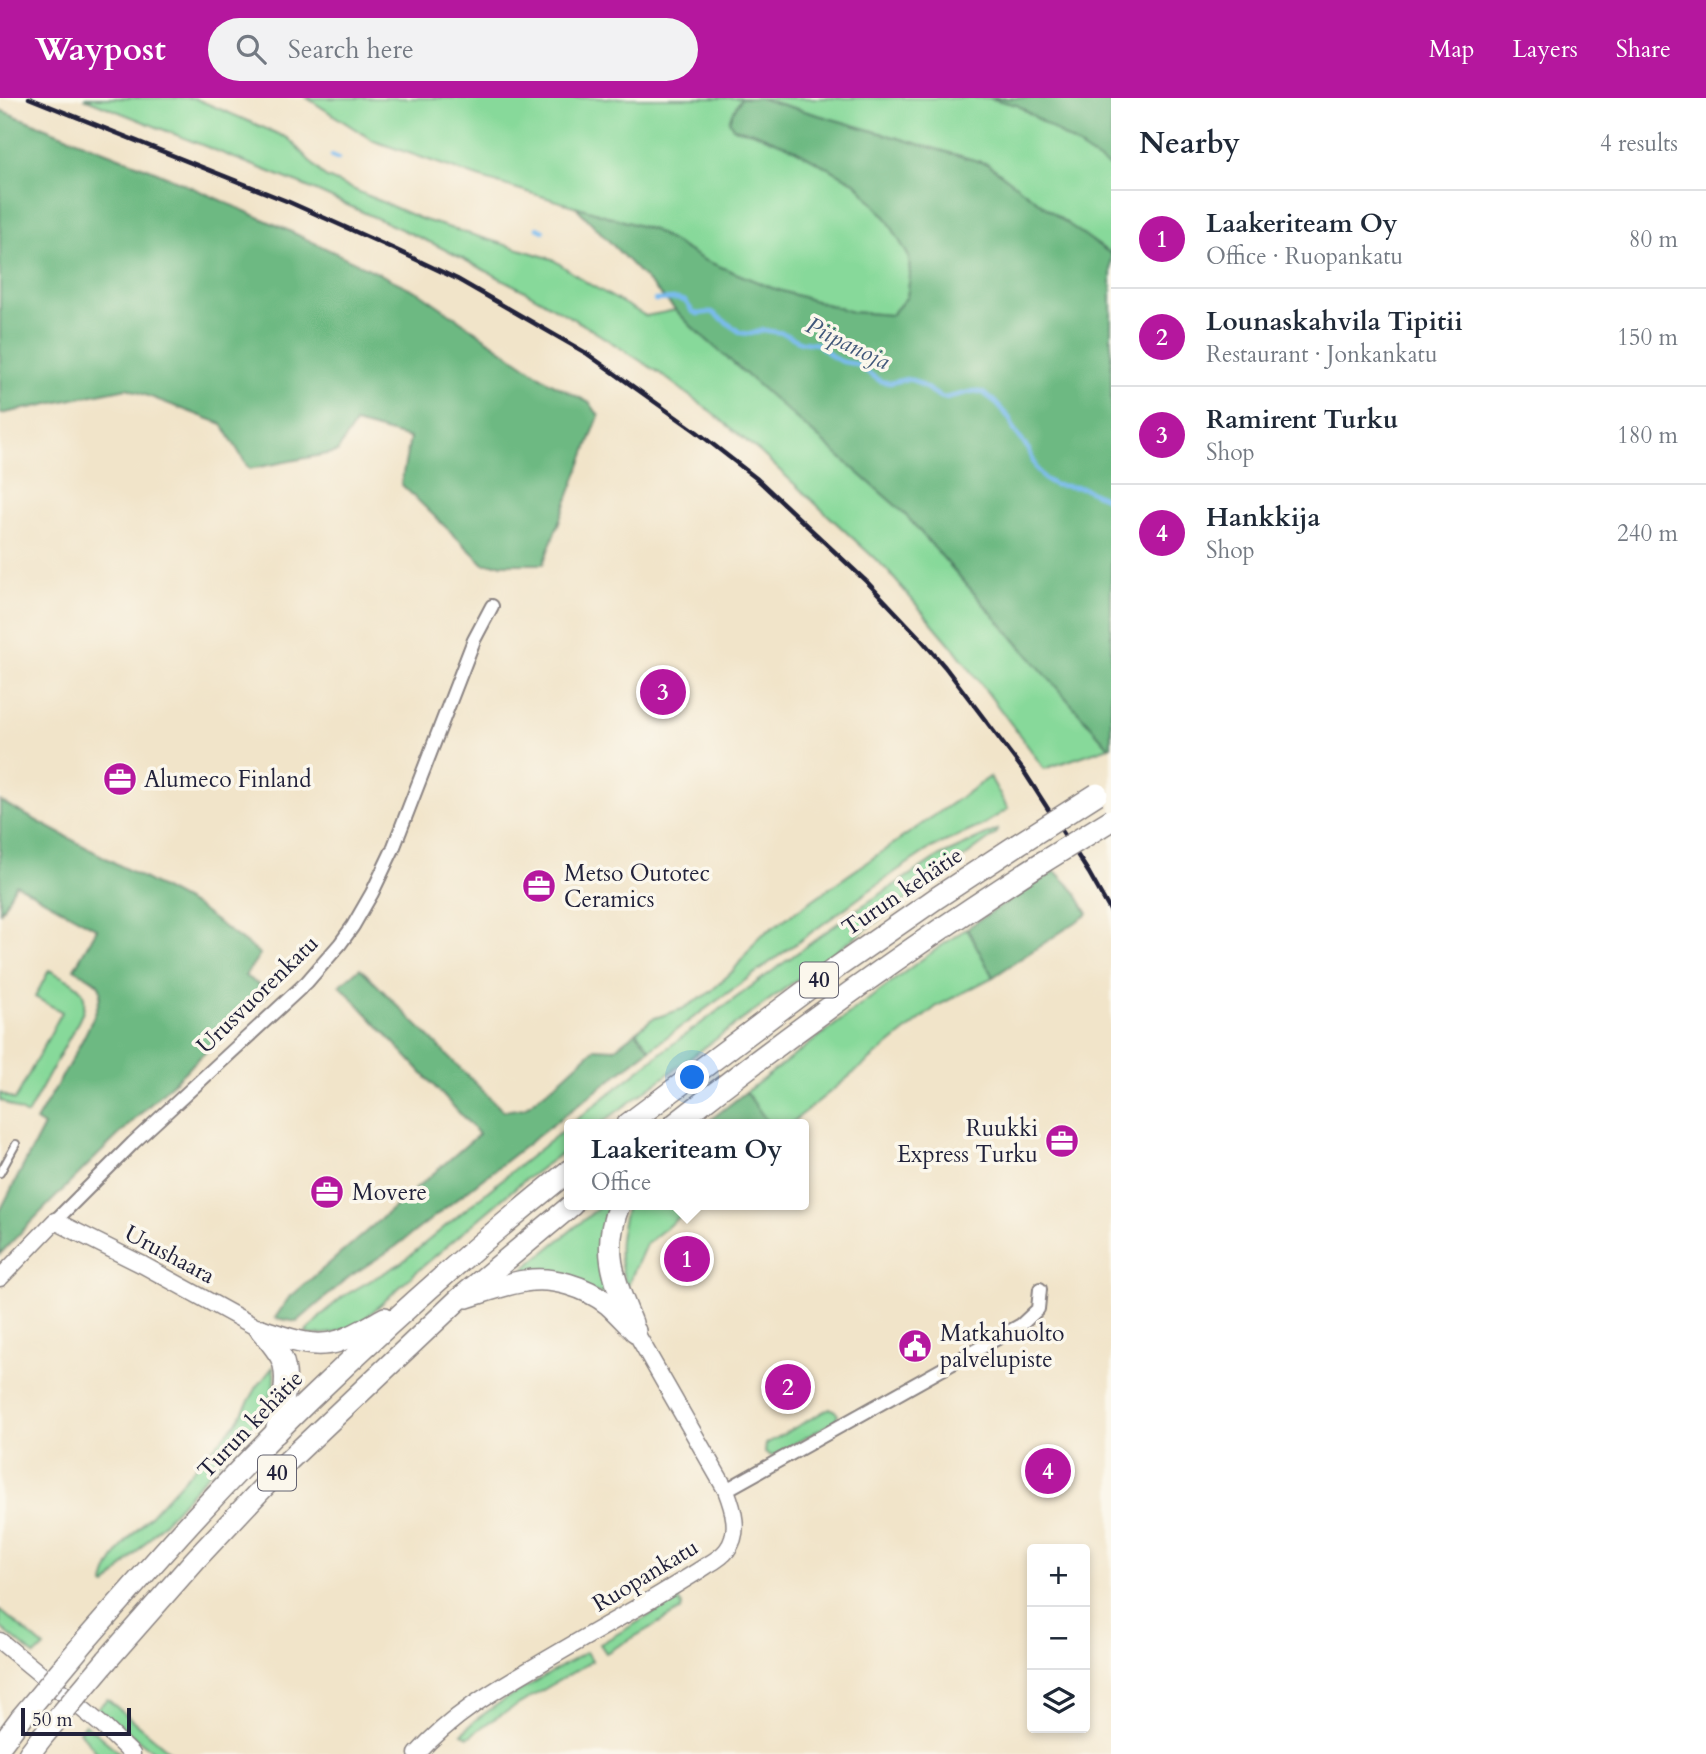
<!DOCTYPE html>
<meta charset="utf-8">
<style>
:root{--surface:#fff;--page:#f2f2f3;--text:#1f2937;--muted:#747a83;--line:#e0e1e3;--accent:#b5179e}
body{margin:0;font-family:Cardo,serif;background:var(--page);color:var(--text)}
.controls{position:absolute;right:21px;bottom:21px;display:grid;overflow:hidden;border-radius:7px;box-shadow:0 4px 10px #0003}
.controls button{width:63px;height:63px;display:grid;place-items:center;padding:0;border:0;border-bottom:2px solid var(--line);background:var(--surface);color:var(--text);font:35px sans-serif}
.scale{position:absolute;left:21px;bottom:18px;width:110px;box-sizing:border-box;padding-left:7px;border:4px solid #22223b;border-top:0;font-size:19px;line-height:24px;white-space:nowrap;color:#22223b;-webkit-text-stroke:5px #fbf7ec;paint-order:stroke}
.you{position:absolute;left:693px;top:980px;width:24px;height:24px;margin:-18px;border:5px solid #fff;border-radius:50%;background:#1a73e8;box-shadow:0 0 0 10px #1a73e833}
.badge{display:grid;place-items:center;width:46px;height:46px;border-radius:50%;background:var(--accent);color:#fff;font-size:23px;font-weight:700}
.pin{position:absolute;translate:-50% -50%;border:4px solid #fff;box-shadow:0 2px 7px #0006}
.popup{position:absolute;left:564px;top:1021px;width:245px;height:91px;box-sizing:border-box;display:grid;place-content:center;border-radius:7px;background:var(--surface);filter:drop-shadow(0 2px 5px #0005);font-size:23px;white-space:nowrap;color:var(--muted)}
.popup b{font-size:26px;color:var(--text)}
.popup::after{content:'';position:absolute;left:50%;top:100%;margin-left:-14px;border:14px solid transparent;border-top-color:var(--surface)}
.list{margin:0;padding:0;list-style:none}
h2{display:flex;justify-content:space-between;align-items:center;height:91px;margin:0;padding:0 28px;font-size:30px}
h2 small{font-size:23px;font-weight:400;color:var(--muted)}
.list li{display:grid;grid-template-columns:46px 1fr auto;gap:21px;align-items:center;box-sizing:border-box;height:98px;padding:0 28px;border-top:2px solid var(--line)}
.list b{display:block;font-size:26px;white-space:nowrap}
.list p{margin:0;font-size:23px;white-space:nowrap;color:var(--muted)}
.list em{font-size:23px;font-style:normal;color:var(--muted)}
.icon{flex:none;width:38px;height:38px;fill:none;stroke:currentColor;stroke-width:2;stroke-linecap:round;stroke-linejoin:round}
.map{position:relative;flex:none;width:1111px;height:1656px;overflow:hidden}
header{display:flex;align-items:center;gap:42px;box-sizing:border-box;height:98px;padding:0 35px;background:var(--accent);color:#fff}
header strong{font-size:33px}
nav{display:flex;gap:38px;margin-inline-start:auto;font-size:24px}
.search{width:490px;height:63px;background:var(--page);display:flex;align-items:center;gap:18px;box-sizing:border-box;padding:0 24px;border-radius:38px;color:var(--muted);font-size:26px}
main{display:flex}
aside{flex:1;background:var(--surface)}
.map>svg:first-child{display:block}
</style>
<header>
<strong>Waypost</strong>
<div class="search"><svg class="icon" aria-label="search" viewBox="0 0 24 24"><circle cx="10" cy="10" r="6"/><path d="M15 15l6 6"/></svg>Search here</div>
<nav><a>Map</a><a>Layers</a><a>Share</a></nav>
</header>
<main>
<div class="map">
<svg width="1111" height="1656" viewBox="0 0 1111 1656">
<rect width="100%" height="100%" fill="#fbf7ec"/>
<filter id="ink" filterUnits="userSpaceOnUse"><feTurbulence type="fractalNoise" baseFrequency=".0143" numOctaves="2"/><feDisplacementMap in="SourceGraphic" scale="14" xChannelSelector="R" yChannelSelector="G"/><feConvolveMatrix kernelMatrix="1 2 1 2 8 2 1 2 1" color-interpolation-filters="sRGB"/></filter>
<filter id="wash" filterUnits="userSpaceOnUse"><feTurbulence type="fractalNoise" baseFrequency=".00686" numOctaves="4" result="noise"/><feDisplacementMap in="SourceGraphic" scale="28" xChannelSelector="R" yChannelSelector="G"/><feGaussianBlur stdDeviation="1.57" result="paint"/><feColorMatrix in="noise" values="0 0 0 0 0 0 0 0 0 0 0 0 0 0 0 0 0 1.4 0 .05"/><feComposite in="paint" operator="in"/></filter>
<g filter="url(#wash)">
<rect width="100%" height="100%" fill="#f1e4c9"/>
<!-- green -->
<g fill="#87d99a" stroke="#547e6a" stroke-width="2">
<polygon points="84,0 194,0 288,40 325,79 421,121 552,161 589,186 646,218 676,212 692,229 903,414 1109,649 1044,671 1030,651 956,553 886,471 761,355 710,313 661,276 589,230 523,192 436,147 305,88"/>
<polygon points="307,0 741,0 729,22 733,30 753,34 792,50 856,85 887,121 909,159 910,178 907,199 891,217 852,214 772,190 704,162 653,132 478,79 374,43"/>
<polygon points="759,0 989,0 1017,7 1111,70 1111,156 1061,121 988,66"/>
<polygon points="990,679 1008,711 981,728 931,750 895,774 650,951 636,934 652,921 682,911 709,895 733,873 759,839"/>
<polygon points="997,732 996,736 600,1026 571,1026 662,954 853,814 936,760"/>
<polygon points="967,830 993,879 937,908 790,1026 769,1026 746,994 918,864"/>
<path d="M 49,872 C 73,885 95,890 79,922 L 27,1017 L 0,1002 L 0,995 L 15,1002 L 62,914 L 35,899 Z"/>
<polygon points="570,1027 570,1049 522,1084 414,1176 357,1228 334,1235 313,1237 305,1235 324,1215 342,1199 401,1165 511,1074"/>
<polygon points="602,1107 610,1107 612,1199 524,1174 526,1169"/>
<path d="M 627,1107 L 694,1107 L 646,1146 L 627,1189 C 615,1157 619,1139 627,1107 Z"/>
<path d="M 273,1269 C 278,1289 268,1304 258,1321 L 106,1488 L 104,1487 C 106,1471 115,1459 124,1446 L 237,1324 L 257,1289 Z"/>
<polygon points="830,1310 835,1313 838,1317 835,1323 774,1357 771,1358 765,1354 766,1346"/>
<polygon points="678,1501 682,1508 681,1512 606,1555 600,1546"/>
<polygon points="0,1512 44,1549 35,1558 0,1529"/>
<polygon points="586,1554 592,1563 489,1624 470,1638 468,1639 462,1636 474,1623 501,1604"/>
<polygon points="107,1601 173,1656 157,1656 97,1611"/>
<polygon points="85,1626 121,1656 98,1656 79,1633"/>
</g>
<!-- forest -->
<g fill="#6db982" stroke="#486e5e" stroke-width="2">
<polygon points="741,0 759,0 988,66 1061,121 1111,156 1111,648 1109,649 903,414 692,229 575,108 653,132 704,162 772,190 852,214 891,217 907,199 910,178 909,159 887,121 856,85 792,50 753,34 733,30 729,22"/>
<polygon points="989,0 1111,0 1111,70 1017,7"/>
<polygon points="0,12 157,74 283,130 420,195 549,284 590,305 599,318 543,466 484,466 401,386 410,340 355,325 337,354 249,371 222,326 127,290 0,316"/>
<path d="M 0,703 L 197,809 L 260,856 L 245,878 L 270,894 C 178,979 87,1065 0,1156 L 0,1113 L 44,1028 L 36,1023 C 48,1001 106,911 100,890 C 98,882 82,876 74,871 L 97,831 L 16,786 L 0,815 Z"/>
<polygon points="1055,773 1075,793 1088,816 993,879 967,830"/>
<polygon points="360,870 503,1013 524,1010 557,985 595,950 614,951 636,934 650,951 395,1149 349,1179 297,1224 275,1220 288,1201 479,1036 340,887"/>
<polygon points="746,994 769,1026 705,1026"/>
</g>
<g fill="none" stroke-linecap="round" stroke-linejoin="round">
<!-- stream -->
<g stroke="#7abbef" stroke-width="4.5">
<polyline points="332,58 338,61"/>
<polyline points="537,130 543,133"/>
<polyline points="655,202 677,201 685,203 693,214 698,216 712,214 741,235 751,236 762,232 783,235 801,244 818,246 834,260 843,264 856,266 880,283 890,285 907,281 915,283 940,299 945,300 975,293 983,295 994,303 1010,321 1014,332 1029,352 1036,370 1044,381 1055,387 1083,390 1111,403"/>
</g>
</g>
</g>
<g filter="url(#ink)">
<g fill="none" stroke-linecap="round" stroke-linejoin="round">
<!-- service casing -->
<g stroke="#8a8382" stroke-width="10">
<polyline id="service" points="0,1075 16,1046"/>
</g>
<!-- minor casing -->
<g stroke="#8a8382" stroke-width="16">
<g id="minor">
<polyline points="55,1123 133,1045 307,884 340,846 353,828 372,795 393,751 474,542 492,508"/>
<polyline points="726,1392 1021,1227 1038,1211 1040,1191"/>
</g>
</g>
<!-- tertiary casing -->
<g stroke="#8a8382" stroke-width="19">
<g id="tertiary">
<polyline points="0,1180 55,1123 143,1167 261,1232"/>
<polyline points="0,1543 103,1628 132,1656"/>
<path d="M 417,1656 C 451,1618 493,1593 536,1568 C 573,1546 610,1525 647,1504 C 667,1492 686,1481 706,1468 C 713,1464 722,1459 727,1452 C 741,1434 733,1410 726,1392 L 635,1233"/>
</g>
</g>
<!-- trunk casing -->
<g stroke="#8a8382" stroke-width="24">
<g id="trunk">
<polyline points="628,1026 836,870 938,799 1017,747"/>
<path d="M 675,1026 C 794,933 915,845 1043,764"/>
<path d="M 619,1107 C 601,1153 614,1181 632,1225"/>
<path d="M 467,1199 C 486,1193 505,1186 525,1183 C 552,1178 586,1189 608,1206 C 617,1214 626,1224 635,1233"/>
<path d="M 261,1232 C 286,1240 313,1252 339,1243 C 355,1238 370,1228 385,1220"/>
<path d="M 261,1232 C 268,1241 276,1250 281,1259 C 292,1281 280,1313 276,1335"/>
<path d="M 86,1542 C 157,1461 229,1379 307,1304 C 391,1223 478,1145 570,1072"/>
<polyline points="107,1562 195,1462 289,1362 459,1201 572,1107"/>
<polyline points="0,1648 21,1620"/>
<polyline points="29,1656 42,1639"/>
</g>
</g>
<!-- service -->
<use href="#service" stroke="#fff" stroke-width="6"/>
<!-- minor -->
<use href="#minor" stroke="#fff" stroke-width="12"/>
<!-- tertiary -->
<use href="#tertiary" stroke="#fff" stroke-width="16"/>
<!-- trunk -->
<use href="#trunk" stroke="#fff" stroke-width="21"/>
<!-- rail -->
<polyline stroke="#22223b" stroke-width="4.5" points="29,0 289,104 394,151 457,181 586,255 697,334 756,380 868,485 920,540 945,569 1023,672 1089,775 1111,814"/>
<!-- trunk-bridge casing -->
<g stroke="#8a8382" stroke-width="24" stroke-linecap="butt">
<g id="trunk-bridge">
<polyline points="1017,747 1097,696"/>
<polyline points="1043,764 1111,722"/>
<polyline points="21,1620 86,1542"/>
<polyline points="42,1639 107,1562"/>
</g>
</g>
<!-- trunk-bridge -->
<use href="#trunk-bridge" stroke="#fff" stroke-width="21"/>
</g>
</g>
<!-- icons -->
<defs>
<g id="office-disc" transform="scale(1.75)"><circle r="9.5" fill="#b5179e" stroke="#fbf7ec"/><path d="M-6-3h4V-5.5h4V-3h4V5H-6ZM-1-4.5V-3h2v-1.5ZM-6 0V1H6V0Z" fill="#fff"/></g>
<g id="civic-disc" transform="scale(1.75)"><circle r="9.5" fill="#b5179e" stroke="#fbf7ec"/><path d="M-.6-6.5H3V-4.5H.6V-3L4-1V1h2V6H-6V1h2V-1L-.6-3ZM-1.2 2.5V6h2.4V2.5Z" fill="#fff"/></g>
</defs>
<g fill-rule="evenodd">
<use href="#office-disc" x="120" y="681"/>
<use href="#office-disc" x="539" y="788"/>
<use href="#office-disc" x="1062" y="1043"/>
<use href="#office-disc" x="327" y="1094"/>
<use href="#civic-disc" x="915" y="1248"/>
</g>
<g text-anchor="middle" stroke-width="7" stroke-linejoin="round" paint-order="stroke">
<!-- shield labels -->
<g fill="#fbf7ec" stroke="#636270" stroke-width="2">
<rect x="800" y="864.5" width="38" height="35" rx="5"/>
<rect x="258" y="1357.5" width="38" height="35" rx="5"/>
</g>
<g font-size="21" font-weight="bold" fill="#22223b">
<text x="819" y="889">40</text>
<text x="277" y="1382">40</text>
</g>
<!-- poi labels -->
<g font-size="23" fill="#22223b" stroke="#fbf7ec" text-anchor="start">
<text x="144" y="689">Alumeco Finland</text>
<text x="564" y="783">Metso Outotec<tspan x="564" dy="26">Ceramics</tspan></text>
<text x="1038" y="1038" text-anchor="end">Ruukki<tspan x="1038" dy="26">Express Turku</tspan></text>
<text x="352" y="1102">Movere</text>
<text x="940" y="1243">Matkahuolto<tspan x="940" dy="26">palvelupiste</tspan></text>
</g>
<!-- street labels -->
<g font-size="23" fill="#22223b" stroke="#fbf7ec">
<text transform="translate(902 793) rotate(-34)" y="8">Turun kehätie</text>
<text transform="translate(257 896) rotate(-44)" y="8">Urusvuorenkatu</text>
<text transform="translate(170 1156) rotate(28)" y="8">Urushaara</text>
<text transform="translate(250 1326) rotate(-46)" y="8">Turun kehätie</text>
<text transform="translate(645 1477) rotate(-31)" y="8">Ruopankatu</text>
</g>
<!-- water labels -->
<g font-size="24" font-style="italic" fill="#41587a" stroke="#fbf7ec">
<text transform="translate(848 245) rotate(26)" y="8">Piipanoja</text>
</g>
</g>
</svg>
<div class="controls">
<button>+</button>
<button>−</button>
<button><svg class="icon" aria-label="layers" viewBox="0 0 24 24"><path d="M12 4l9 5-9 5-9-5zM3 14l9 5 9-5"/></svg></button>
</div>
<div class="scale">50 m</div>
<div class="you"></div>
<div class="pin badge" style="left:687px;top:1161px">1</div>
<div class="popup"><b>Laakeriteam Oy</b>Office</div>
<div class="pin badge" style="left:788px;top:1289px">2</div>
<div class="pin badge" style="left:663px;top:594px">3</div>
<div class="pin badge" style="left:1048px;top:1373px">4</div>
</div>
<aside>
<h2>Nearby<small>4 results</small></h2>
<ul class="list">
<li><span class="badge">1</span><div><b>Laakeriteam Oy</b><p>Office · Ruopankatu</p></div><em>80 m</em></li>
<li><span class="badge">2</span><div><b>Lounaskahvila Tipitii</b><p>Restaurant · Jonkankatu</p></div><em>150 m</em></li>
<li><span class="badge">3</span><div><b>Ramirent Turku</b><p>Shop</p></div><em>180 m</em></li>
<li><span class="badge">4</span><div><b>Hankkija</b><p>Shop</p></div><em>240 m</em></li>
</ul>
</aside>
</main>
